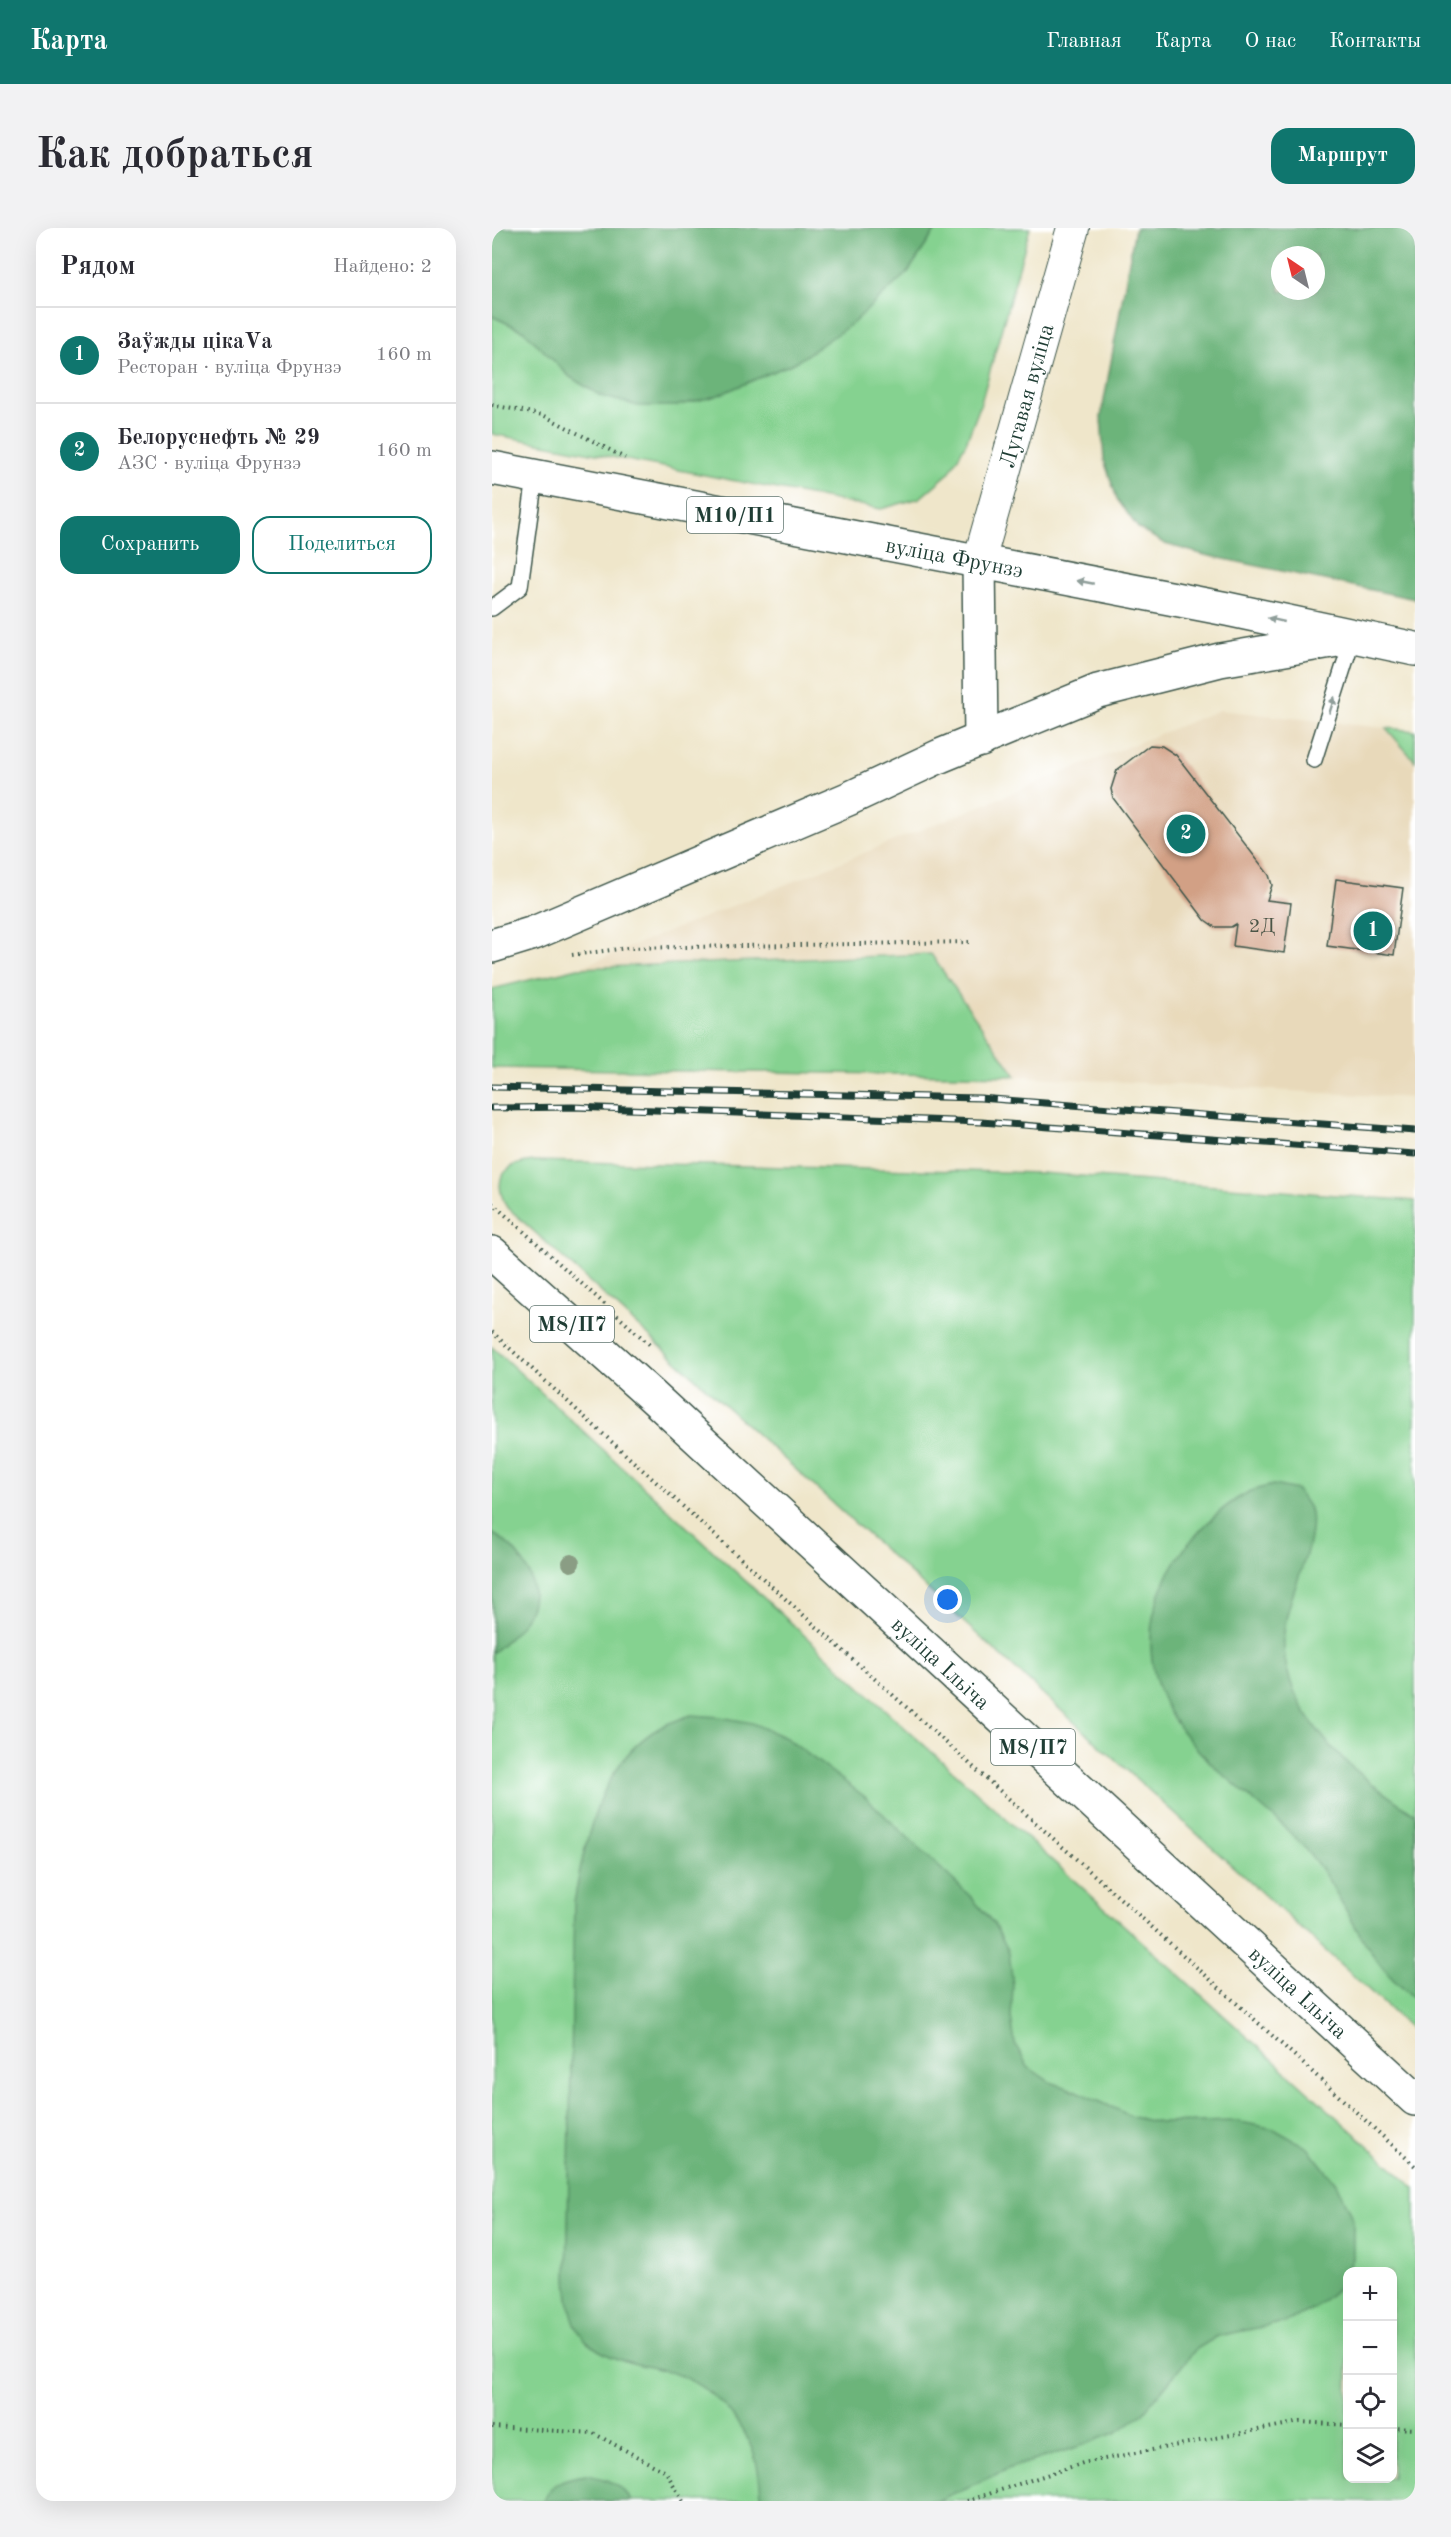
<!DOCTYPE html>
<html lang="ru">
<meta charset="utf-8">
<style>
:root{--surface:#fff;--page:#f2f2f3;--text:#2b2b33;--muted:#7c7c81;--line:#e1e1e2;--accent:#0f766e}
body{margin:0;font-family:"Old Standard TT",serif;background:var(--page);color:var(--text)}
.controls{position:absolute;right:18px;bottom:18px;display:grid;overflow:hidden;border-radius:12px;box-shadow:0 6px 24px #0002}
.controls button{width:54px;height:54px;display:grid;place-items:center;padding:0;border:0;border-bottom:2px solid var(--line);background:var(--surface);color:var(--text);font:30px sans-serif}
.compass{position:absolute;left:779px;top:18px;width:54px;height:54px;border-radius:50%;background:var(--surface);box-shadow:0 6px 24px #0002;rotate:325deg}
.you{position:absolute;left:456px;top:1372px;width:21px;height:21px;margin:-15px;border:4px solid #fff;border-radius:50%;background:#1a73e8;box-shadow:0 0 0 9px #1a73e833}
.badge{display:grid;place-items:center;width:39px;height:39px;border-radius:50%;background:var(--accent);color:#fff;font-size:20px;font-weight:700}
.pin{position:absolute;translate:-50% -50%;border:3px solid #fff;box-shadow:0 2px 6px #0006}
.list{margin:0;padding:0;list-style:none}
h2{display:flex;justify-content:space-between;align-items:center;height:78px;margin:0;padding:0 24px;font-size:26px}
h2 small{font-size:20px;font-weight:400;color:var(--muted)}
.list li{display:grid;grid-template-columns:39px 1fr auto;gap:18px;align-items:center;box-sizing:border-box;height:96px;padding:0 24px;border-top:2px solid var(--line)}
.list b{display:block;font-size:22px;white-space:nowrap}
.list p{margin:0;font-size:20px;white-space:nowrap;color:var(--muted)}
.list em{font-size:20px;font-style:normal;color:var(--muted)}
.actions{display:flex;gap:12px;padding:18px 24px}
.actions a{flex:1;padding:14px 0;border:2px solid var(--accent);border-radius:18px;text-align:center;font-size:21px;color:var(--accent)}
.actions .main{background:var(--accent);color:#fff}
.icon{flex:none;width:33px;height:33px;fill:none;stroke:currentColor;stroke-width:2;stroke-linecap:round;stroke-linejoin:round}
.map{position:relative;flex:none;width:923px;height:2273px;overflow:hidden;border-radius:18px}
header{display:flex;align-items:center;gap:36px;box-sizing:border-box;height:84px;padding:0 30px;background:var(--accent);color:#fff}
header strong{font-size:28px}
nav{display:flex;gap:33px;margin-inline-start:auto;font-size:21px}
.intro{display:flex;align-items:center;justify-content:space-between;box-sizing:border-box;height:144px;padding:0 36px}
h1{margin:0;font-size:42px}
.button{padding:15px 27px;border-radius:18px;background:var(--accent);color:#fff;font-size:21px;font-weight:700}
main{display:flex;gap:36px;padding:0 36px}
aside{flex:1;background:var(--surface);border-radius:18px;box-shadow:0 6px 24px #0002}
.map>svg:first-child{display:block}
</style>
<header>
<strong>Карта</strong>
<nav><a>Главная</a><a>Карта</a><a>О нас</a><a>Контакты</a></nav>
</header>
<div class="intro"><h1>Как добраться</h1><a class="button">Маршрут</a></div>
<main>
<aside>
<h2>Рядом<small>Найдено: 2</small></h2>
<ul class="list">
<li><span class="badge">1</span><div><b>Заўжды цікаVа</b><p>Ресторан · вуліца Фрунзэ</p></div><em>160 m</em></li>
<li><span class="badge">2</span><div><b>Белоруснефть № 29</b><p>АЗС · вуліца Фрунзэ</p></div><em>160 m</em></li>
</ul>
<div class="actions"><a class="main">Сохранить</a><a>Поделиться</a></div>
</aside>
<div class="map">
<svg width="923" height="2273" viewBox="0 0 923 2273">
<rect width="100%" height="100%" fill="#fff"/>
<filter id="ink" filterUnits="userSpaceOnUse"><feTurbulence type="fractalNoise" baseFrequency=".0167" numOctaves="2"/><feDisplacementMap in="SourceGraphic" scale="12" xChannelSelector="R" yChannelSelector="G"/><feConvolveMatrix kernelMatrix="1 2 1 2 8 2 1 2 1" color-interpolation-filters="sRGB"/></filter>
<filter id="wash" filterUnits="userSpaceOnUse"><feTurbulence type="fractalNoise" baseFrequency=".008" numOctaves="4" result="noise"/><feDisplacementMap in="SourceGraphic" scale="24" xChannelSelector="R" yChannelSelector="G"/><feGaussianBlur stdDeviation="1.35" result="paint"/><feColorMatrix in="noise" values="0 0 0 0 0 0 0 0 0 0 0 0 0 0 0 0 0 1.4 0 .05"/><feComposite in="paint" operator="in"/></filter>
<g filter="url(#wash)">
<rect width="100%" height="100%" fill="#efe6ca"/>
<!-- built -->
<polygon fill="#e8d9ba" points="727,482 894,500 923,533 923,870 524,848 438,726 86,740"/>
<!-- green -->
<g fill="#85d290" stroke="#528862" stroke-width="1.5" fill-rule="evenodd">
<polygon points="445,0 538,0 488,178 474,215 457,245 428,270 389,281 0,206 0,88 32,103 78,149 109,168 416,44"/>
<polygon points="894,500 923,503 923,533"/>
<polygon points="439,726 524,848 0,840 0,761 86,740"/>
<path d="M 42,933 L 549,945 L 923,973 L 923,1804 L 14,978 C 0,950 12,936 42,933 Z"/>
<path d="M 0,1119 L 390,1479 L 923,1960 L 923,2273 L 0,2273 ZM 856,2044 L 900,2044 L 900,2250 L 856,2250 Z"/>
</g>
<!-- forest -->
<g fill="#6cb47a" stroke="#467857" stroke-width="1.5" fill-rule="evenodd">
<polygon points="0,0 445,0 416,44 361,95 304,134 224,168 184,178 146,178 109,168 78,149 32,103 0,88"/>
<path d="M 643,0 L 923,0 L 923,371 L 713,327 L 673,316 L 646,300 L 625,271 L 612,232 L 609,189 ZM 788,27 L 824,27 L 824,63 L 788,63 Z"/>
<path d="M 781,1257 L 805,1262 C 809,1269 817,1278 819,1285 C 824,1321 794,1369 792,1406 C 787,1486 862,1547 923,1586 L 923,1771 C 914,1763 904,1755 896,1746 C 864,1710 848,1662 817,1625 C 764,1562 671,1522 660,1432 C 656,1398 662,1376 677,1345 C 692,1316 726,1280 755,1265 C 763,1261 773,1259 781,1257 Z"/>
<path d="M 0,1305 C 25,1319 51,1352 37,1383 C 30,1400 14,1413 0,1425 Z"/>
<path d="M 199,1487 L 228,1489 L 260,1495 L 294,1510 L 372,1568 L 480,1670 L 502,1696 L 517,1724 L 521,1758 L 519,1789 L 523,1816 L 536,1839 L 558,1854 L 585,1863 L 641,1889 L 668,1895 L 744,1893 L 782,1901 L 816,1920 L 844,1955 L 861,1992 L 861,2031 L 846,2060 L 822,2080 L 794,2094 L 726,2108 L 703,2122 L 651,2185 L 625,2204 L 588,2218 L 518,2240 L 445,2273 L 270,2273 C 268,2261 268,2248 265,2237 C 255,2194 217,2154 174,2143 C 145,2135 106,2132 88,2105 C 78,2090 77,2070 75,2052 L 82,1675 C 93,1613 108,1532 169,1499 C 178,1494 189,1491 199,1487 Z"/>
<path d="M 94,2247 C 114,2250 128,2256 140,2273 L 51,2273 C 59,2253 74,2250 94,2247 Z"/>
</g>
<g id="blocks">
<!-- building -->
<g fill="#d2a085">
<polygon points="658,517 670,518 684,527 777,647 780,657 775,672 799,675 792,725 741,718 744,696 739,699 723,699 713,692 621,570 619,561 625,542"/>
<polygon points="844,651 911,660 902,727 835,718"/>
</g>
</g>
</g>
<g filter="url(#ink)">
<use href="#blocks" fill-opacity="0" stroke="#3e564a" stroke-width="1.5"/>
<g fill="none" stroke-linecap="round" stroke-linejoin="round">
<!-- service casing -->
<g stroke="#3e564a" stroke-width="18">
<g id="service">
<polyline points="0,380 28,359 43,249"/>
<polyline points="822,532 861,409"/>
</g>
</g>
<!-- minor casing -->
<g stroke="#3e564a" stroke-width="34">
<g id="minor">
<path id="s1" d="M 487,333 L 581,0"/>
</g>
</g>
<!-- primary casing -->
<g stroke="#3e564a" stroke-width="36">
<g id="primary">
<path id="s2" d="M 0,240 L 735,381 L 923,421"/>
<polyline points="487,333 489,512"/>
<polyline points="0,718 42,705 356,571 448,528 606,463 728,432 845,412"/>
<path id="s3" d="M 0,1025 L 160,1168 L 923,1871"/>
</g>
</g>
<!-- path -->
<g stroke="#3e564a" stroke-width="4" stroke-dasharray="1.5 4.5" stroke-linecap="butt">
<polyline points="0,177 51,187 133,230"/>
<polyline points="80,727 135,720 477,714"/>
<polyline points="0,975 158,1117"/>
<path d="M 0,1104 C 304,1385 618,1657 923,1938"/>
<polyline points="0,2199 101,2205 174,2244 191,2273"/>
<polyline points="900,2200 923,2201"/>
<polyline points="475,2273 591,2235 808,2194 856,2197"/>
</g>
<!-- service -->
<use href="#service" stroke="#fff" stroke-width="15"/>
<!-- minor -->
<use href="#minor" stroke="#fff" stroke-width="32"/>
<!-- primary -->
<use href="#primary" stroke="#fff" stroke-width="33"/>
<!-- rail casing -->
<g stroke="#1f3d34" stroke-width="7">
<g id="rail">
<polyline points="0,859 488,870 923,903"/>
<polyline points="0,880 81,879 489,894 923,926"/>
</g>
</g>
<!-- rail -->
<use href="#rail" stroke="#fff" stroke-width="4.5" stroke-dasharray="14" stroke-linecap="butt"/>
</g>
<!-- trees -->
<circle fill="#8a9d84" cx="79" cy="1335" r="9"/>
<!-- one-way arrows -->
<defs><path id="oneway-solid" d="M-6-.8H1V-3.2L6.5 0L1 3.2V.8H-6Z" transform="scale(1.5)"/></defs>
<g fill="#8f9e9a">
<use href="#oneway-solid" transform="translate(593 354) rotate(-169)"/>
<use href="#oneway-solid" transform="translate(784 392) rotate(-167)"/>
<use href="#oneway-solid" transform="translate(840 477) rotate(-72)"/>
</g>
</g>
<g text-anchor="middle" stroke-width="4.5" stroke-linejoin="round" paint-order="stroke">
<!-- number labels -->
<g font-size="20" fill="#4c5648">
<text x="770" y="704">2Д</text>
</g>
<!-- shield labels -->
<g fill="#fff" stroke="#627771" stroke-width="1.5">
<rect x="195" y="269" width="96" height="36" rx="4.5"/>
<rect x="38" y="1078" width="84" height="36" rx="4.5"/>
<rect x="499" y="1501" width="84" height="36" rx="4.5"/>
</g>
<g font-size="21" font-weight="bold" fill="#1f3d34">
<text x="243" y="294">М10/П1</text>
<text x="80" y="1103">М8/П7</text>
<text x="541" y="1526">М8/П7</text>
</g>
<!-- street labels -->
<g font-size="22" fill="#1f3d34" stroke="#fff">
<text dy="8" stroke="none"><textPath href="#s1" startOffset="172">Лугавая вуліца</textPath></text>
<text dy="8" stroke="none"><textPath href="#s2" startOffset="471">вуліца Фрунзэ</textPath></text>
<text dy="8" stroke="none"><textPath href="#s3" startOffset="608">вуліца Ільіча</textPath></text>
<text dy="8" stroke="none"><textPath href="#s3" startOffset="1094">вуліца Ільіча</textPath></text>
</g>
</g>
</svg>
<div class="controls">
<button>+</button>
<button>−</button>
<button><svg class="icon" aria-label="locate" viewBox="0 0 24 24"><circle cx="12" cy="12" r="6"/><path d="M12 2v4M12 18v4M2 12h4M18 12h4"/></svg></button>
<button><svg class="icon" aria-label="layers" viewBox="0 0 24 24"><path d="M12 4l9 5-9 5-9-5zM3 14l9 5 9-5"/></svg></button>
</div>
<svg class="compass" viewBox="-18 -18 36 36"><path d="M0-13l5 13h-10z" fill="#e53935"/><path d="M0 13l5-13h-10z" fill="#7c7c81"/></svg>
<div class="you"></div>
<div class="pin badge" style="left:881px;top:703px">1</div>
<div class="pin badge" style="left:694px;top:606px">2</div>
</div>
</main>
